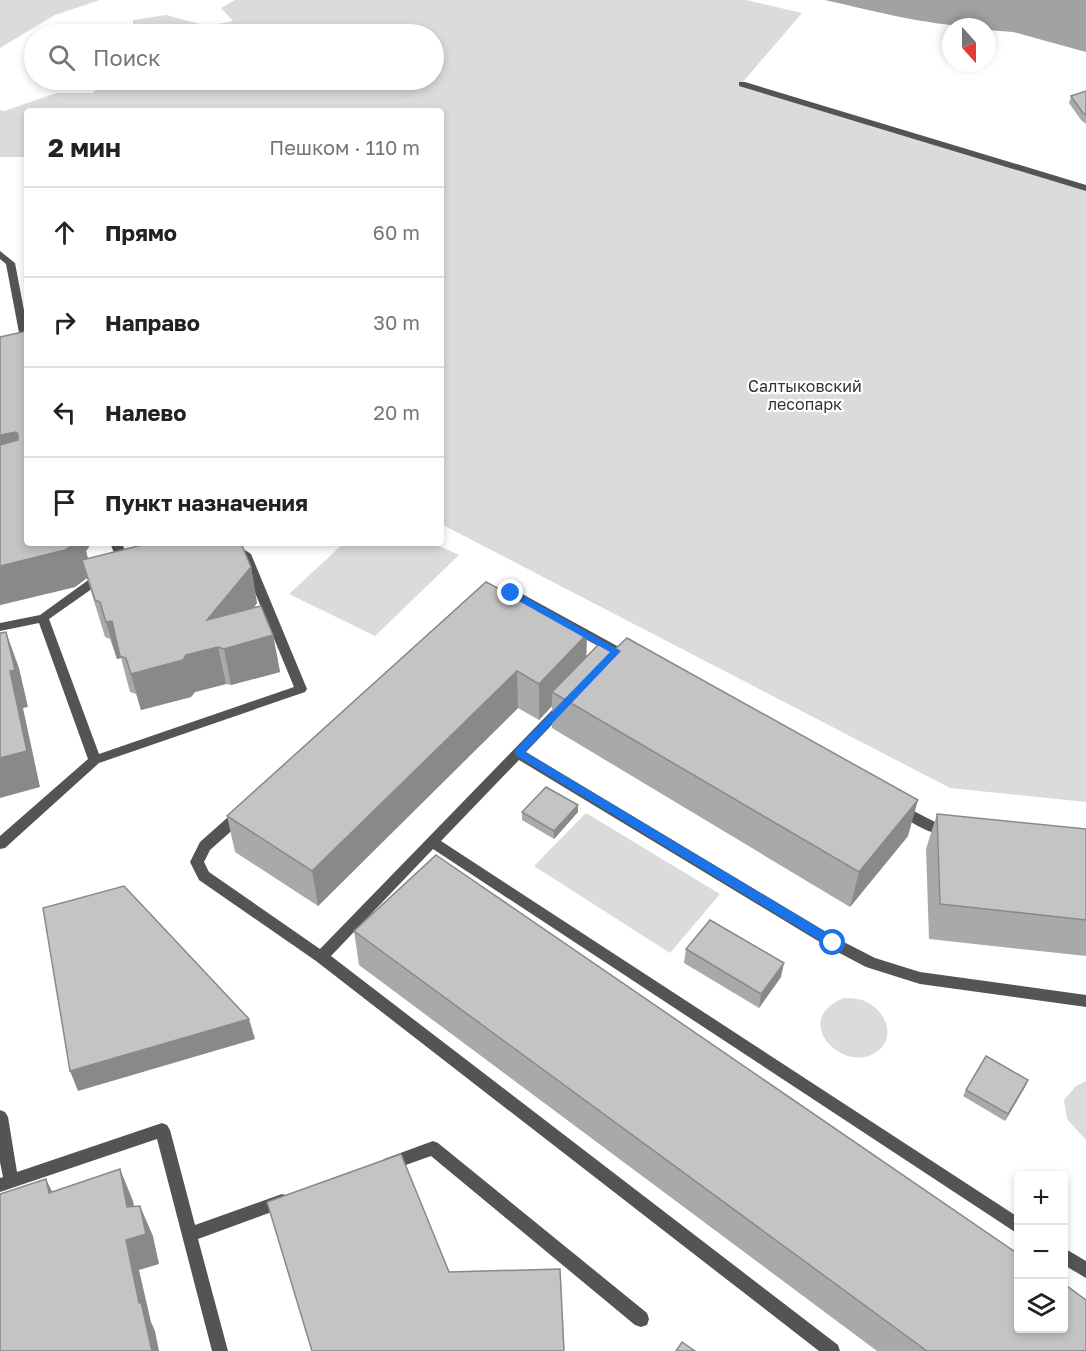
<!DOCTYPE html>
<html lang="ru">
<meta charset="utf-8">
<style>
:root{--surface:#fff;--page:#f6f6f6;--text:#222;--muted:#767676;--line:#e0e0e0}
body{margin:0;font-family:"Golos Text",sans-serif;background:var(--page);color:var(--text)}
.controls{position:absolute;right:18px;bottom:18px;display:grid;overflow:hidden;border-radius:6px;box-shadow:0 3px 9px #0003}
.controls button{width:54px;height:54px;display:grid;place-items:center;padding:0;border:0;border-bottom:2px solid var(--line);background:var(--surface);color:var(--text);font:30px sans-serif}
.compass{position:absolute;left:942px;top:18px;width:54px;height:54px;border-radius:50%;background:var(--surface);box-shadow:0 3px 9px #0003;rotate:159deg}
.stop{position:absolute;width:18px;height:18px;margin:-14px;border:4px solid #1a73e8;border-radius:50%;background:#fff}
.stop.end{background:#1a73e8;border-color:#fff;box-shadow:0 2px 6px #0008}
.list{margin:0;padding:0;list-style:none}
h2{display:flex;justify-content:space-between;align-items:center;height:78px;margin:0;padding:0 24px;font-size:26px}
h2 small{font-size:20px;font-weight:400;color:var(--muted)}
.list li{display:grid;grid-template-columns:39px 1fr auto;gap:18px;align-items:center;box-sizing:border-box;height:90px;padding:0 24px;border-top:2px solid var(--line)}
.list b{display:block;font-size:22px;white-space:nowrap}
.list em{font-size:20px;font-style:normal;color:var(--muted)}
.icon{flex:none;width:33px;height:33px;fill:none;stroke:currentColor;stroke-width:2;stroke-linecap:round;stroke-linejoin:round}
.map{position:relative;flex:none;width:1086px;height:1351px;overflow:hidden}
.search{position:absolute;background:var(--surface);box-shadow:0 3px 9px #0003;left:24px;top:24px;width:420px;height:66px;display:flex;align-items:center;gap:15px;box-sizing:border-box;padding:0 21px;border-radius:33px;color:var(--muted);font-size:22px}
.panel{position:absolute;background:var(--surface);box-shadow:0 3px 9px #0003;left:24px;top:108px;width:420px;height:438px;border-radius:6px}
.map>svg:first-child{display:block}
</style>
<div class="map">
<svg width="1086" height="1351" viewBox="0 0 1086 1351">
<rect width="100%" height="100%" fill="#fff"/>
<!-- green -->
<g fill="#dbdbdb">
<polygon points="0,0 100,0 55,15 0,48"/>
<polygon points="235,0 746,0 802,13 742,83 1086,188 1086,802 950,788 441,524 441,111 27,111 27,157 0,157 0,110 4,111 57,93 93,93 101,80 434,80 434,34 118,34 133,27 133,20 166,15 207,26 233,21 221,8"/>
<polygon points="344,543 433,543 459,555 375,636 289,594"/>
<polygon points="586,813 720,894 670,953 534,866"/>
<path d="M 844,998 C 848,998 853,998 858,999 C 880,1003 899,1032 879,1050 C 847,1078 787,1021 844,998 Z"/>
<polygon points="1086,1081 1086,1140 1067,1119 1064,1100 1076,1086"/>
</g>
<!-- water -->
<path fill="#a2a2a2" d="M 825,0 L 1086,0 L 1086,52 L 1013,32 L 987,30 L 987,27 C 933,27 878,12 825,0 Z"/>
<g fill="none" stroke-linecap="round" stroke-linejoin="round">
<!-- service -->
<g fill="#545454" fill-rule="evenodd">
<polygon points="739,82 745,82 1086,185 1086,191 739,86"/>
<polygon points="0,251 15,263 27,326 27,348 0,355 0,349 21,343 6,264 0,259"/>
<polygon points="110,543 122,543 130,564 128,567 120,567"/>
<polygon points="245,550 251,554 307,689 305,692 99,763 5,848 0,849 0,836 88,759 39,623 0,631 0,623 40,615 98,573 106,573 108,576 106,579 49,619 99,754 294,687 239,554"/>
<polygon points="497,587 515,590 619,647 621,650 619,653 611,653 508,597 488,595 486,592 488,589"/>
<polygon points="563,701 567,703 569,706 567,709 526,752 838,939 875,958 920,972 1086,995 1086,1007 920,984 866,967 828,947 519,760 441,841 1018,1217 1018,1234 433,849 331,956 838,1345 840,1351 819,1351 316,961 199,880 190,862 200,842 236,810 246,810 247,814 246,818 210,850 204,862 209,872 320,949 559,703"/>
<path d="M 900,804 L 937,823 L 952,825 L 954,829 L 952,833 C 932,839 912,821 895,813 L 894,809 L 895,805 Z"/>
<polygon points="0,1110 5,1112 8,1117 17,1172 162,1123 167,1125 170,1130 195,1225 282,1194 288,1196 290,1201 288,1206 198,1239 228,1351 212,1351 157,1139 0,1192 0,1178 3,1177 0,1162"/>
<polygon points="433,1141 438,1143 647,1313 649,1319 647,1325 641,1327 635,1325 431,1156 389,1171 384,1169 381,1164 384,1159"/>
<polygon points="1064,1248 1086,1261 1086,1278 1064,1265"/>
</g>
</g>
<!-- wall -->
<g fill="#a9a9a9">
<polygon points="1086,91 1086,124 1081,120 1069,103 1071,96"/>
<polygon points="0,337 89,547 86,551 88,559 251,567 257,603 254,608 273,635 280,672 231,685 226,684 195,692 191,697 141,710 136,694 130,692 121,658 117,659 110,639 105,637 87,578 75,587 0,605"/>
<polygon points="486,582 587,656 908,836 850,907 552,728 552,706 539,720 518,708 318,906 235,852 227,816"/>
<polygon points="578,805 578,812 554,839 522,820 522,812"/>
<polygon points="937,814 1086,829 1086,956 929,939 926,849"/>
<polygon points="354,931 1086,1351 877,1351 359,965"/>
<polygon points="686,949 781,977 759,1008 684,963"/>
<polygon points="1028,1080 1025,1087 1005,1121 963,1096 966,1090"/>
<polygon points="267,1202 449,1272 564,1351 312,1351"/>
</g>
<!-- shaded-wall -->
<g fill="#898989">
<polygon points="16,432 27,469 0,472 0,435"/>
<polygon points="75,543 88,543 89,547 86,551 92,575 82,560 87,578 75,587 0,605 0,566"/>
<polygon points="251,567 257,603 222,648 218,647 226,684 195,692 191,697 141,710 131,674 207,620"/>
<polygon points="112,621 121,658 117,659 106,622"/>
<polygon points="6,632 19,668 28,707 23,708 40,787 0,798 0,758"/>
<polygon points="587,634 586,671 552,692 552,706 539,720 539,684"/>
<polygon points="273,635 280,672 231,685 224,649"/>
<polygon points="517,671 518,708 318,906 312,871"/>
<polygon points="918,800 908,836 850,907 859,872"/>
<polygon points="578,805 578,812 554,839 554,831"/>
<polygon points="784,963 781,977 759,1008 761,994"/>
<polygon points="249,1019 255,1039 78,1091 70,1071"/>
<polygon points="1028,1080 1025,1087 1005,1121 1008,1114"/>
<polygon points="120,1169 133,1201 140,1236 140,1206 153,1236 159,1264 139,1270 151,1322 155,1331 159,1351 152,1351 139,1303 126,1240 127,1207"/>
<polygon points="46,1179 61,1210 49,1193"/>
</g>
<!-- building -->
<g fill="#c4c4c4" stroke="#898989" stroke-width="1.5">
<polygon points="1086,91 1086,115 1083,113 1071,96"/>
<polygon points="27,331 27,543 75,543 65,550 0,566 0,445 18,440 18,434 16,432 0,435 0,337"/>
<polygon points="150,543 241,543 251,567 207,620 261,606 273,635 224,649 218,647 186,655 183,660 131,674 126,658 120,656 112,621 106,622 100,602 95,600 82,560"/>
<polygon points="486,582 587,634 539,684 517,671 312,871 227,816"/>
<polygon points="6,632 15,670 10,671 27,751 0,758 0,633"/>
<polygon points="627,638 918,800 859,872 552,692 601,642 615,649"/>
<polygon points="546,787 578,805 554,831 522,812"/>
<polygon points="937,814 1086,829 1086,920 940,904"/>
<polygon points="436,855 1018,1254 1018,1329 1064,1329 1064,1284 1086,1300 1086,1351 927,1351 354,931"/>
<polygon points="124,886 249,1019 70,1071 43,908"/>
<polygon points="710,920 784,963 761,994 686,949"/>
<polygon points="986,1056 1028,1080 1008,1114 966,1090"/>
<polygon points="401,1154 449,1272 560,1269 564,1351 312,1351 267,1202"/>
<polygon points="120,1169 127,1207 140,1206 146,1234 126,1240 139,1303 141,1302 152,1351 0,1351 0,1194 46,1179 49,1193"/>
<polygon points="682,1342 695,1351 676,1351"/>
</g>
<!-- route -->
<polygon fill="#1a73e8" points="511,589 621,651 525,752 837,939 837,946 829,946 515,755 515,750 610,652 508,595 506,593"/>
<g text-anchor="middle" stroke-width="4.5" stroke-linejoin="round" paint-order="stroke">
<!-- park labels -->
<g font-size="16" fill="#323232" stroke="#fff">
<text x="805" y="392">Салтыковский<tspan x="805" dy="18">лесопарк</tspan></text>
</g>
</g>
</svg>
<div class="controls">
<button>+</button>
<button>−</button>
<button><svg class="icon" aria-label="layers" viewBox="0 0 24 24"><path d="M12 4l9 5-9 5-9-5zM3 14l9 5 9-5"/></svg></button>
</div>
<svg class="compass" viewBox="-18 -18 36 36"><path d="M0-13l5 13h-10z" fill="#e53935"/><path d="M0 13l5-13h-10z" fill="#767676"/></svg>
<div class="stop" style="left:833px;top:943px"></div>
<div class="stop end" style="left:511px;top:593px"></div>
<div class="search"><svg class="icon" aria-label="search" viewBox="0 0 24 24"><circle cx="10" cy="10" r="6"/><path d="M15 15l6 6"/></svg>Поиск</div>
<section class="panel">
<h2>2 мин<small>Пешком · 110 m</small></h2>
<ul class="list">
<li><svg class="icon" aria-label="ahead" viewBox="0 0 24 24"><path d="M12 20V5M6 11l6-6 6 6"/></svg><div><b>Прямо</b></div><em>60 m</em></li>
<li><svg class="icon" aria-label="right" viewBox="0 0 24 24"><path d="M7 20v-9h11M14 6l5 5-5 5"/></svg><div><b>Направо</b></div><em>30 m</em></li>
<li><svg class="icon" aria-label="left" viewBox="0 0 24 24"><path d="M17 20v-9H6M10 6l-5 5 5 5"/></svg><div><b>Налево</b></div><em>20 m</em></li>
<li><svg class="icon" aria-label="arrive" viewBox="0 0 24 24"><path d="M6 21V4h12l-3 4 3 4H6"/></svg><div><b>Пункт назначения</b></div></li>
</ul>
</section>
</div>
